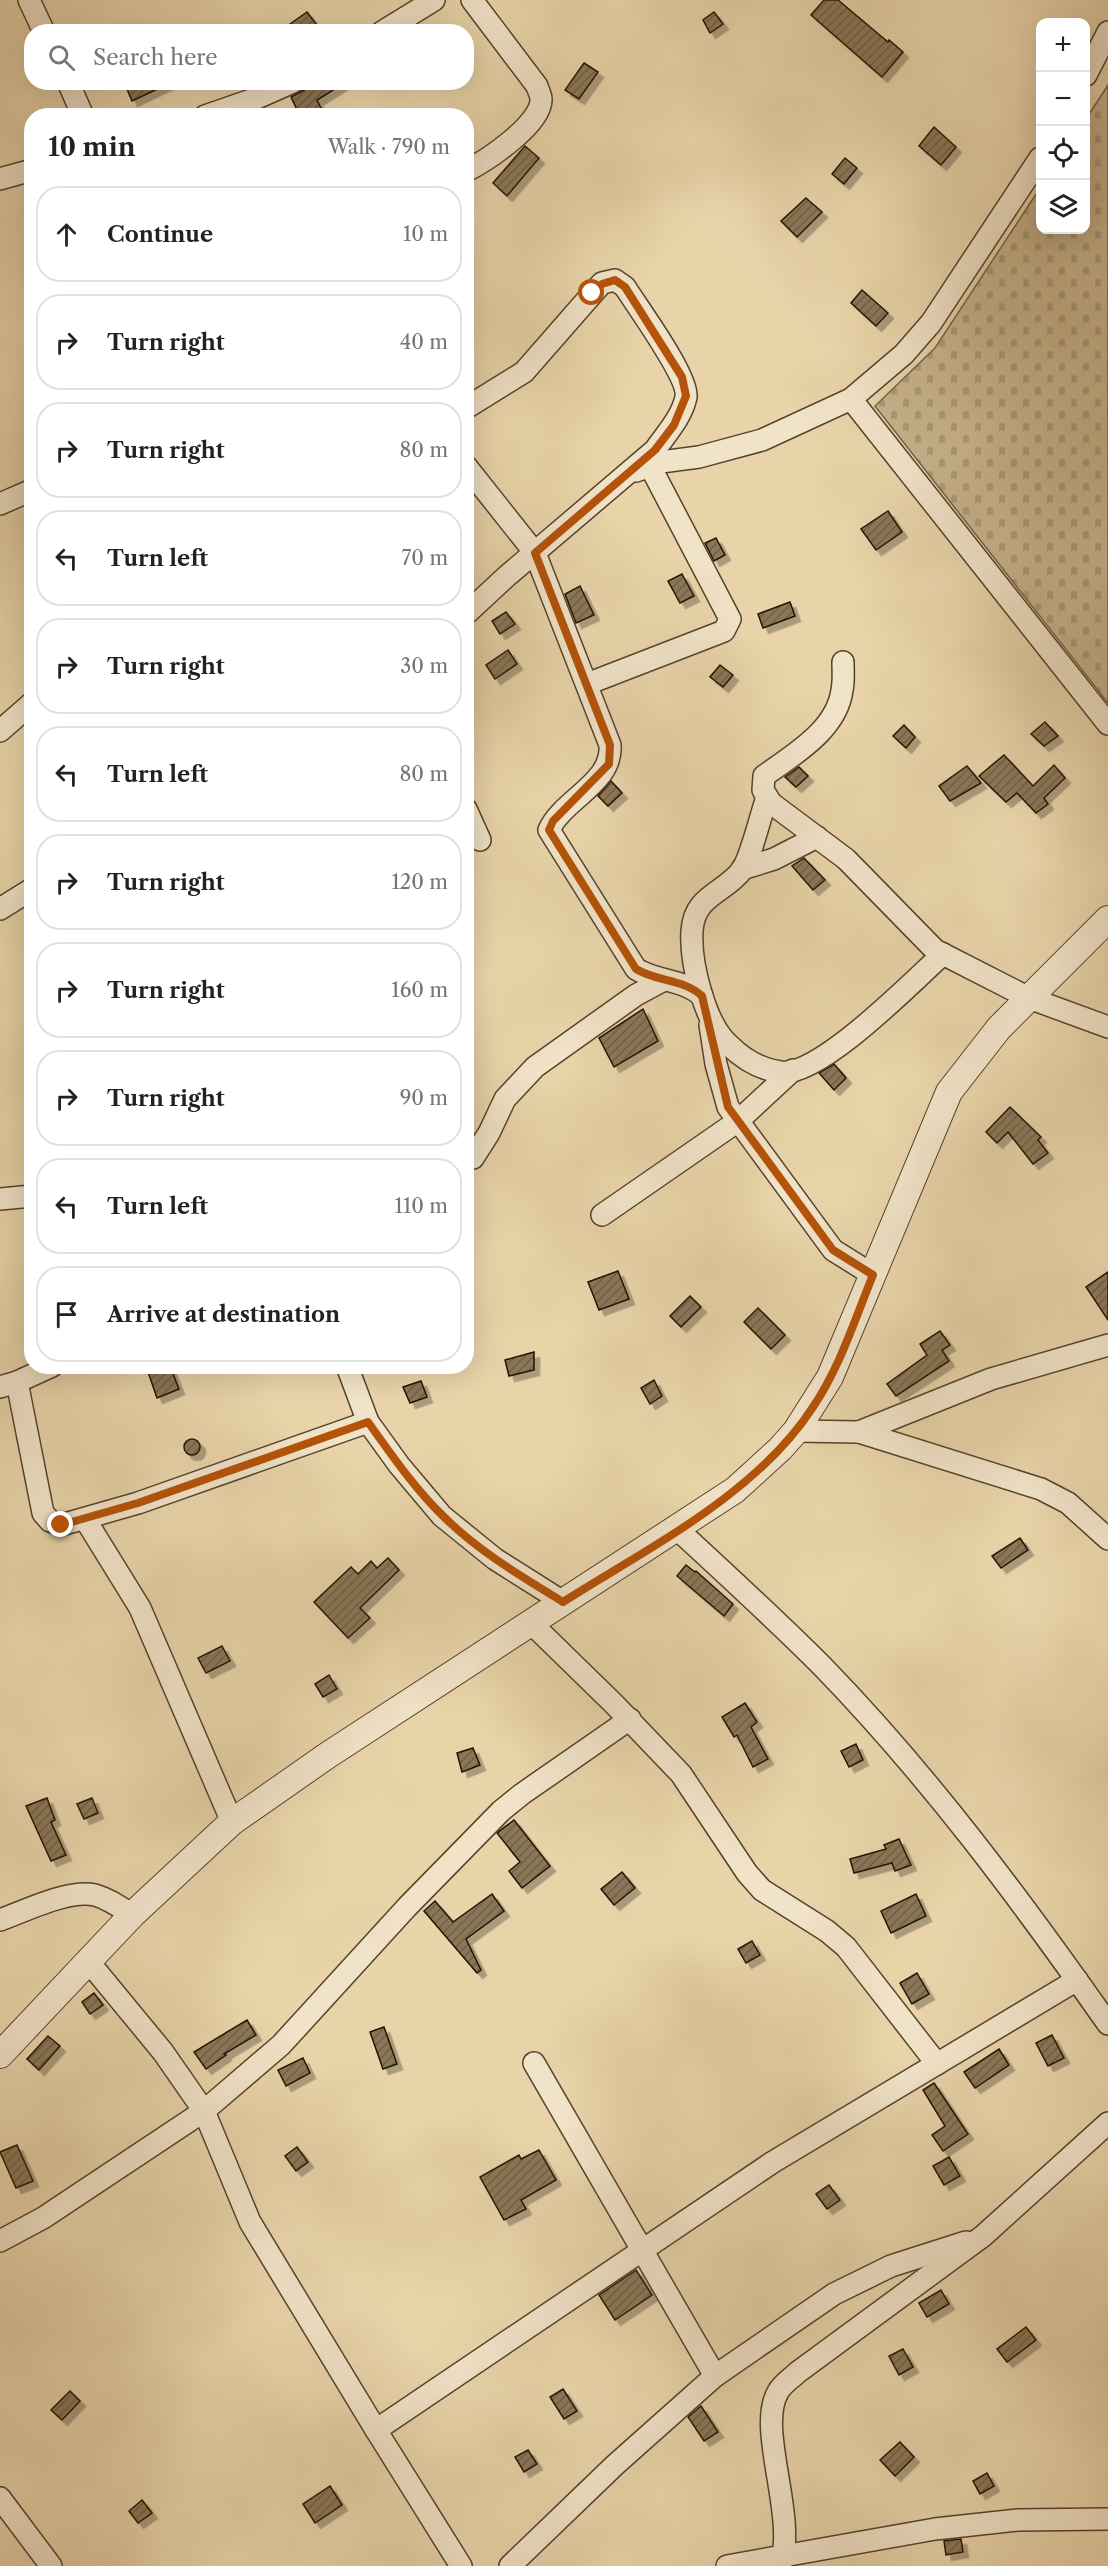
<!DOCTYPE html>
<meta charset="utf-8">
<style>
:root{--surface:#fff;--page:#f6f6f6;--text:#222;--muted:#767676;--line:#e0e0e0}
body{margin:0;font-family:"Libre Caslon Text",serif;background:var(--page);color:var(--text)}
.controls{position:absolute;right:18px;top:18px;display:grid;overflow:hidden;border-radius:12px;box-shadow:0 6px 24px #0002}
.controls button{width:54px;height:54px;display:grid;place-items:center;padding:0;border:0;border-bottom:2px solid var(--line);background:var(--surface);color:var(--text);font:30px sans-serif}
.stop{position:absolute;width:18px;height:18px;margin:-14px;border:4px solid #b45309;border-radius:50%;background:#fff}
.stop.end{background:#b45309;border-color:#fff;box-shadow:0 2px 6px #0008}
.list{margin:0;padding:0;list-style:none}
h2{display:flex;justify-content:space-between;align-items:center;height:78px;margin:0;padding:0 24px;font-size:26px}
h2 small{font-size:20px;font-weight:400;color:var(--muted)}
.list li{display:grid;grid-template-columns:39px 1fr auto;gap:18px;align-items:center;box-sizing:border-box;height:96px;margin:0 12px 12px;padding:0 12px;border:2px solid var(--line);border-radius:24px}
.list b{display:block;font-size:22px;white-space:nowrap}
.list em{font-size:20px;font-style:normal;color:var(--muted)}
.icon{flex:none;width:33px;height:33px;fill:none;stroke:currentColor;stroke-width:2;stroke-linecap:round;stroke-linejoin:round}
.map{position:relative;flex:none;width:1108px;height:2566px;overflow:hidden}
.search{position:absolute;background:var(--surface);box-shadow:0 6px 24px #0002;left:24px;top:24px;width:450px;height:66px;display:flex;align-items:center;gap:15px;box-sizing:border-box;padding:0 21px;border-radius:24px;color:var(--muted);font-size:22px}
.panel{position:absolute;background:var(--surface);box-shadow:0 6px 24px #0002;left:24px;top:108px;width:450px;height:1266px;border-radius:24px}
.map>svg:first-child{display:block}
</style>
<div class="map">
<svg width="1108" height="2566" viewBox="0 0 1108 2566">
<defs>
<pattern id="cemetery-stones" width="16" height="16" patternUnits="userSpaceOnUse" patternTransform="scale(1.5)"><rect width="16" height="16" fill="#c7b38d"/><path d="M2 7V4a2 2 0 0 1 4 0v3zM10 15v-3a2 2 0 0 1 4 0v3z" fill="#ab9978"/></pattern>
<pattern id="building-hatch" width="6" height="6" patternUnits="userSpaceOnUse" patternTransform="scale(1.5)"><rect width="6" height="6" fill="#8a7759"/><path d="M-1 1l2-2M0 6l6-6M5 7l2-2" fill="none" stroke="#706047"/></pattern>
<filter id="shadow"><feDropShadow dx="5.5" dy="5.5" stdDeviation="0" flood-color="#0004"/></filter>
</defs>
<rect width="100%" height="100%" fill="#e9d4aa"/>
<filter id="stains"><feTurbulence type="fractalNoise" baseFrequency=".00333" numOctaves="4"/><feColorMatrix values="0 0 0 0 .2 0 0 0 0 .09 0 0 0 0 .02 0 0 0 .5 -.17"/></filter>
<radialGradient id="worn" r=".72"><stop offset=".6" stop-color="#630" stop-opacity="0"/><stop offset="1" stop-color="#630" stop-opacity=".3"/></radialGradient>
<!-- cemetery -->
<polygon fill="url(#cemetery-stones)" stroke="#756348" stroke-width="1.5" points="1108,85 1108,703 875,406 935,348 1040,188 1040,230 1086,230 1086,119"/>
<!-- building -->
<g fill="url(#building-hatch)" stroke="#231302" stroke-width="1.5" filter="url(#shadow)">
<polygon points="824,0 838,0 888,42 889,40 903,52 882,77 811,15"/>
<polygon points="307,12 316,24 306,32 279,32"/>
<polygon points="714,12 723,24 710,33 703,20"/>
<polygon points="584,63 598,72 579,99 565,90"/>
<polygon points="124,82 172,82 132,101"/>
<polygon points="319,82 346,82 317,100 325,116 300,116 291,97"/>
<polygon points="934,127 956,147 941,165 919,146"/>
<polygon points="525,146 539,158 507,196 493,183"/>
<polygon points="845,158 857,168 844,184 832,174"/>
<polygon points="806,198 822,212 797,237 781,221"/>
<polygon points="862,290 888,313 876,326 851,303"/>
<polygon points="888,511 902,532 876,550 861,529"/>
<polygon points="716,538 725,555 714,561 705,543"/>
<polygon points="682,574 694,596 680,603 668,581"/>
<polygon points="580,586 594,615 576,623 565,594"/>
<polygon points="790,602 795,616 763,628 758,614"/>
<polygon points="506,612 515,624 500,634 492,621"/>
<polygon points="508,650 517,664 495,679 486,665"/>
<polygon points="720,665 733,675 723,687 710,677"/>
<polygon points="1045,722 1058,736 1044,746 1031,734"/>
<polygon points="904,725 915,737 906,748 893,736"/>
<polygon points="1004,755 1033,786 1054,765 1065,778 1044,798 1048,804 1036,813 1017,793 1006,802 979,776"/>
<polygon points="967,766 981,783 950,801 939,786"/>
<polygon points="799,767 808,776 796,787 785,777"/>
<polygon points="611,781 622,793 608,806 598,796"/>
<polygon points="804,858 825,880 813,890 792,866"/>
<polygon points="643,1009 658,1041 614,1067 599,1038"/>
<polygon points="834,1064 846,1078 834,1090 819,1073"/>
<polygon points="1010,1107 1041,1137 1038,1140 1048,1153 1033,1164 1008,1132 997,1143 986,1132"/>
<polygon points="618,1271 629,1299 599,1310 588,1282"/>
<polygon points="1108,1272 1108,1320 1086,1287"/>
<polygon points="690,1296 701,1307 681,1327 670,1316"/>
<polygon points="758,1308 785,1335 771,1349 744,1322"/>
<polygon points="940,1331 950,1345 942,1350 949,1361 896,1396 887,1384 927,1355 920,1344"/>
<polygon points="534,1352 534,1370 509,1376 505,1360"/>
<polygon points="146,1366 170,1366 179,1389 157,1398"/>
<polygon points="654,1380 662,1396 650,1404 641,1388"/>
<polygon points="421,1381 427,1397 410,1403 403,1387"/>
<circle cx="192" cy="1447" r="8"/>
<polygon points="1020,1538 1028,1550 1001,1568 992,1556"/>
<polygon points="388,1558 399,1570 360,1608 370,1618 348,1638 314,1602 351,1567 358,1574 371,1561 377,1568"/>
<polygon points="686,1565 695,1572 696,1571 733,1604 724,1616 677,1576"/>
<polygon points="222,1646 230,1661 206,1673 198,1658"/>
<polygon points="329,1675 337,1689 323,1697 315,1684"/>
<polygon points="745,1703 757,1722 751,1727 768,1759 753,1767 737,1735 734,1737 722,1717"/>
<polygon points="856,1744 863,1760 849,1767 841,1751"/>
<polygon points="473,1748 480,1765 462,1772 457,1753"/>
<polygon points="47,1798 55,1820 51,1822 66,1855 51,1861 26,1806"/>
<polygon points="92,1798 98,1813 84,1819 77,1804"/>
<polygon points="514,1820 550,1866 522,1888 509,1871 520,1862 497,1833"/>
<polygon points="899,1839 911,1865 895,1871 892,1863 854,1873 850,1859 886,1849 884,1845"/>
<polygon points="622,1872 635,1888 614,1905 601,1889"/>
<polygon points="492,1894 504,1911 466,1939 481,1970 477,1973 424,1911 435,1901 453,1922"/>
<polygon points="916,1894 926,1916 891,1933 881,1911"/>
<polygon points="752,1941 760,1955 746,1963 738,1949"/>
<polygon points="917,1973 929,1994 912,2004 900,1983"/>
<polygon points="94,1993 103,2005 90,2014 82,2002"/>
<polygon points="247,2020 256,2035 224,2054 226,2055 206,2069 194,2052"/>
<polygon points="384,2027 397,2064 383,2069 370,2032"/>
<polygon points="1052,2035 1064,2058 1048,2066 1036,2043"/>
<polygon points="48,2036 60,2046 39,2070 27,2059"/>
<polygon points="999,2049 1009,2065 975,2088 964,2072"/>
<polygon points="303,2058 310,2073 286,2086 278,2070"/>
<polygon points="934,2083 968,2134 943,2151 932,2135 945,2126 923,2090"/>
<polygon points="17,2145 33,2181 16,2188 0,2152"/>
<polygon points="297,2147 308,2162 296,2171 285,2156"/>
<polygon points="539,2150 556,2180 521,2200 526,2209 504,2220 480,2177 519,2155 521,2159"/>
<polygon points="949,2157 960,2176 944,2185 933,2166"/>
<polygon points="829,2185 840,2200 827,2209 816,2194"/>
<polygon points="636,2270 652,2295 615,2320 599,2295"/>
<polygon points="941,2290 949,2304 927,2317 919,2303"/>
<polygon points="1026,2327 1036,2340 1007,2362 997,2349"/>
<polygon points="903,2349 913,2367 899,2375 889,2356"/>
<polygon points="563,2389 577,2411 564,2419 550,2397"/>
<polygon points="70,2391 80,2401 62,2420 51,2410"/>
<polygon points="701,2406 718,2432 704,2441 688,2417"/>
<polygon points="900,2442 914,2457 895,2476 880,2460"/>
<polygon points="528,2450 537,2464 524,2472 515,2457"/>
<polygon points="987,2473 994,2486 980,2494 973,2481"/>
<polygon points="330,2486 342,2505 315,2523 303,2504"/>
<polygon points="142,2500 152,2513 138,2523 129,2511"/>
<polygon points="961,2539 963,2552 946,2555 944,2541"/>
</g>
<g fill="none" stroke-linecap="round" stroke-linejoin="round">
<!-- minor casing -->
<g stroke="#54432c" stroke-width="24">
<g id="minor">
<polyline points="29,0 44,32"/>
<polyline points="382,32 434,0"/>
<polyline points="1086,75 1108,32"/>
<polyline points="68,82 83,116"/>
<polyline points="205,116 257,98 293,82"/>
<path d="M 466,171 C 486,161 542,124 541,99 C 541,95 538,90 537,86 L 472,0"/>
<polyline points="0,179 32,170"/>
<polyline points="851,399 1108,724"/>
<path d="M 466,408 L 524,372 L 593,293 L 602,283 L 615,280 L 625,287 C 638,308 689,377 686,397 C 682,417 666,434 655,450 L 507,576 L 466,614"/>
<path d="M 466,466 L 535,553 L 610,745 C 613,783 563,799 549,830 L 636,969 C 657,982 684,979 702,996"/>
<polyline points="636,471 661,462 699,457 762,440 851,399 904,354 931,323 1040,158"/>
<polyline points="0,504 32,490"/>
<path d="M 843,662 C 843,671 844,681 842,690 C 837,730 793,755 764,776 L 763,790 L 771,803 L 846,859 L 935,950 L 1029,998 L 1108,1027"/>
<polyline points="587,684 724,631 730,619 650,466"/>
<polyline points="0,731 32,703"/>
<path d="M 767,797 C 761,814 751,857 742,870 C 725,893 694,895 692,931 C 690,963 705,1024 729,1045 C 743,1059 759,1069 780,1072 C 819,1078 913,981 943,954"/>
<polyline points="466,809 480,840"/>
<polyline points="742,869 774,859 817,837"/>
<polyline points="0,909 32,889"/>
<polyline points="710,1025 716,1064 728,1107 833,1250 873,1275"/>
<polyline points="473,1158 489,1133 505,1099 535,1067 636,995 664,980"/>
<polyline points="0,1199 32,1196"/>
<polyline points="602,1215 738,1121 793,1070"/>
<polyline points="347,1366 368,1422 399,1465 442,1516 495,1559 563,1602"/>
<polyline points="17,1382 43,1513 50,1521 61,1525 138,1503 368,1422"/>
<polyline points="0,1387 17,1382 52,1366"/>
<polyline points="796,1431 859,1432 1041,1489 1068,1503 1108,1539"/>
<polyline points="859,1432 991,1379 1108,1345"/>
<polyline points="85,1519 140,1608 232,1822"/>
<path d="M 677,1529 C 726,1574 775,1619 822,1666 C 929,1776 1020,1899 1108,2024"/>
<polyline points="531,1623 614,1704 681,1774 747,1873 762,1890 827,1931 846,1947 937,2064"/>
<path d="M 0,1920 C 25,1911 69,1889 95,1895 C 109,1899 120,1907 132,1915"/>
<polyline points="88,1961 163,2052 204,2111 250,2222 376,2430"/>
<polyline points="534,2063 715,2376"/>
<polyline points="0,2241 43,2218 204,2111 281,2045 407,1907 501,1811 522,1794 630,1719"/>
<polyline points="0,2498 51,2566"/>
<polyline points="461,2566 376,2430 773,2162 1077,1980"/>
<polyline points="510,2566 615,2465 715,2376 834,2294 891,2266 966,2242"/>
<polyline points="727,2566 935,2529 1018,2520 1108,2519"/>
<path d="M 780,2566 C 798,2518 756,2429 778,2392 C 782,2384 792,2378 798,2372 L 983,2236 L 1108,2123"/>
</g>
</g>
<!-- tertiary casing -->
<g stroke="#54432c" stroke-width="28">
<polyline id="tertiary" points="0,2055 132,1915 232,1822 328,1755 735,1490 780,1449 796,1431 830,1377 949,1092 999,1028 1108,919"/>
</g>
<!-- minor -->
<use href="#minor" stroke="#f1e3c8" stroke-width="21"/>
<!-- tertiary -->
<use href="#tertiary" stroke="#f1e3c8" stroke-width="26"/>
</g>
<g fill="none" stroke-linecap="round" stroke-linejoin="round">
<!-- route -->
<path stroke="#b45309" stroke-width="8" d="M 61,1525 L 138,1503 L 368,1422 C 391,1454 414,1488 443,1516 C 478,1551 521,1576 563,1602 C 648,1548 757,1494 813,1407 C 840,1367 855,1319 873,1275 L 833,1250 L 728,1107 L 702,996 C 684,979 657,982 636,969 L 549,830 L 553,821 L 609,764 L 610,745 L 535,553 L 655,450 L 674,425 L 686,396 L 682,377 L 625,287 L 615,280 L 602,284 L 592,293"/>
</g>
<rect width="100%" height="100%" filter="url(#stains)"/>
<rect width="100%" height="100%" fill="url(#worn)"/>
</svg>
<div class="controls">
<button>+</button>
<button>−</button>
<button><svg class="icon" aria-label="locate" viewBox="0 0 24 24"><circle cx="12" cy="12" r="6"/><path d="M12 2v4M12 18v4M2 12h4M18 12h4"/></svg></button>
<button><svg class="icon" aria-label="layers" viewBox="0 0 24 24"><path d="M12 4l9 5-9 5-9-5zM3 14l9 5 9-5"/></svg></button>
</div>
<div class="stop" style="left:592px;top:293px"></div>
<div class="stop end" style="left:61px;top:1525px"></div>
<div class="search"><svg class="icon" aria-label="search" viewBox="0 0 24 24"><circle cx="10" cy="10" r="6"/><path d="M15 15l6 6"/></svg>Search here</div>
<section class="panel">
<h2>10 min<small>Walk · 790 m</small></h2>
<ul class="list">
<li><svg class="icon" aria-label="ahead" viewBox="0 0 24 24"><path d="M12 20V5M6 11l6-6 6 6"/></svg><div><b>Continue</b></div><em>10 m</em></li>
<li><svg class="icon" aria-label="right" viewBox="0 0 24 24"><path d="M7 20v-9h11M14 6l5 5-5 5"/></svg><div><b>Turn right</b></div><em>40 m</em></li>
<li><svg class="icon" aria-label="right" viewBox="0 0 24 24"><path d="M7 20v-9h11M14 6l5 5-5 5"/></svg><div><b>Turn right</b></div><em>80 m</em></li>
<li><svg class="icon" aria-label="left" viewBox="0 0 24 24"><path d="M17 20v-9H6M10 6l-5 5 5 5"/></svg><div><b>Turn left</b></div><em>70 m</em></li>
<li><svg class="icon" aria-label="right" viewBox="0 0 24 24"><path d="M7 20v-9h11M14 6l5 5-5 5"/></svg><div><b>Turn right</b></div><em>30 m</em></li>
<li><svg class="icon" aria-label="left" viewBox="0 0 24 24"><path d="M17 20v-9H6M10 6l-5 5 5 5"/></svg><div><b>Turn left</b></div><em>80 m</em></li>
<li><svg class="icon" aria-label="right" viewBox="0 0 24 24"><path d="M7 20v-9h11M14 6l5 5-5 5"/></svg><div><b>Turn right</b></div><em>120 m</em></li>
<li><svg class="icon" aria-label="right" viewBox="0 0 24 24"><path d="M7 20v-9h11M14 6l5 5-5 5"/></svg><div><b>Turn right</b></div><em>160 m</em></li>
<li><svg class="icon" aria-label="right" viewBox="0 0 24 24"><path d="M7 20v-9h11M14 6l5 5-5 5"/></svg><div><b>Turn right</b></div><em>90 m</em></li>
<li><svg class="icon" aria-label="left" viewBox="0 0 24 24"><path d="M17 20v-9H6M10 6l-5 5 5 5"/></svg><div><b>Turn left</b></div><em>110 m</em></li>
<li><svg class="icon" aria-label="arrive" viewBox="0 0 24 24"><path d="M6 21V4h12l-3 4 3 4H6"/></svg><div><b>Arrive at destination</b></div></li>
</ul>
</section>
</div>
